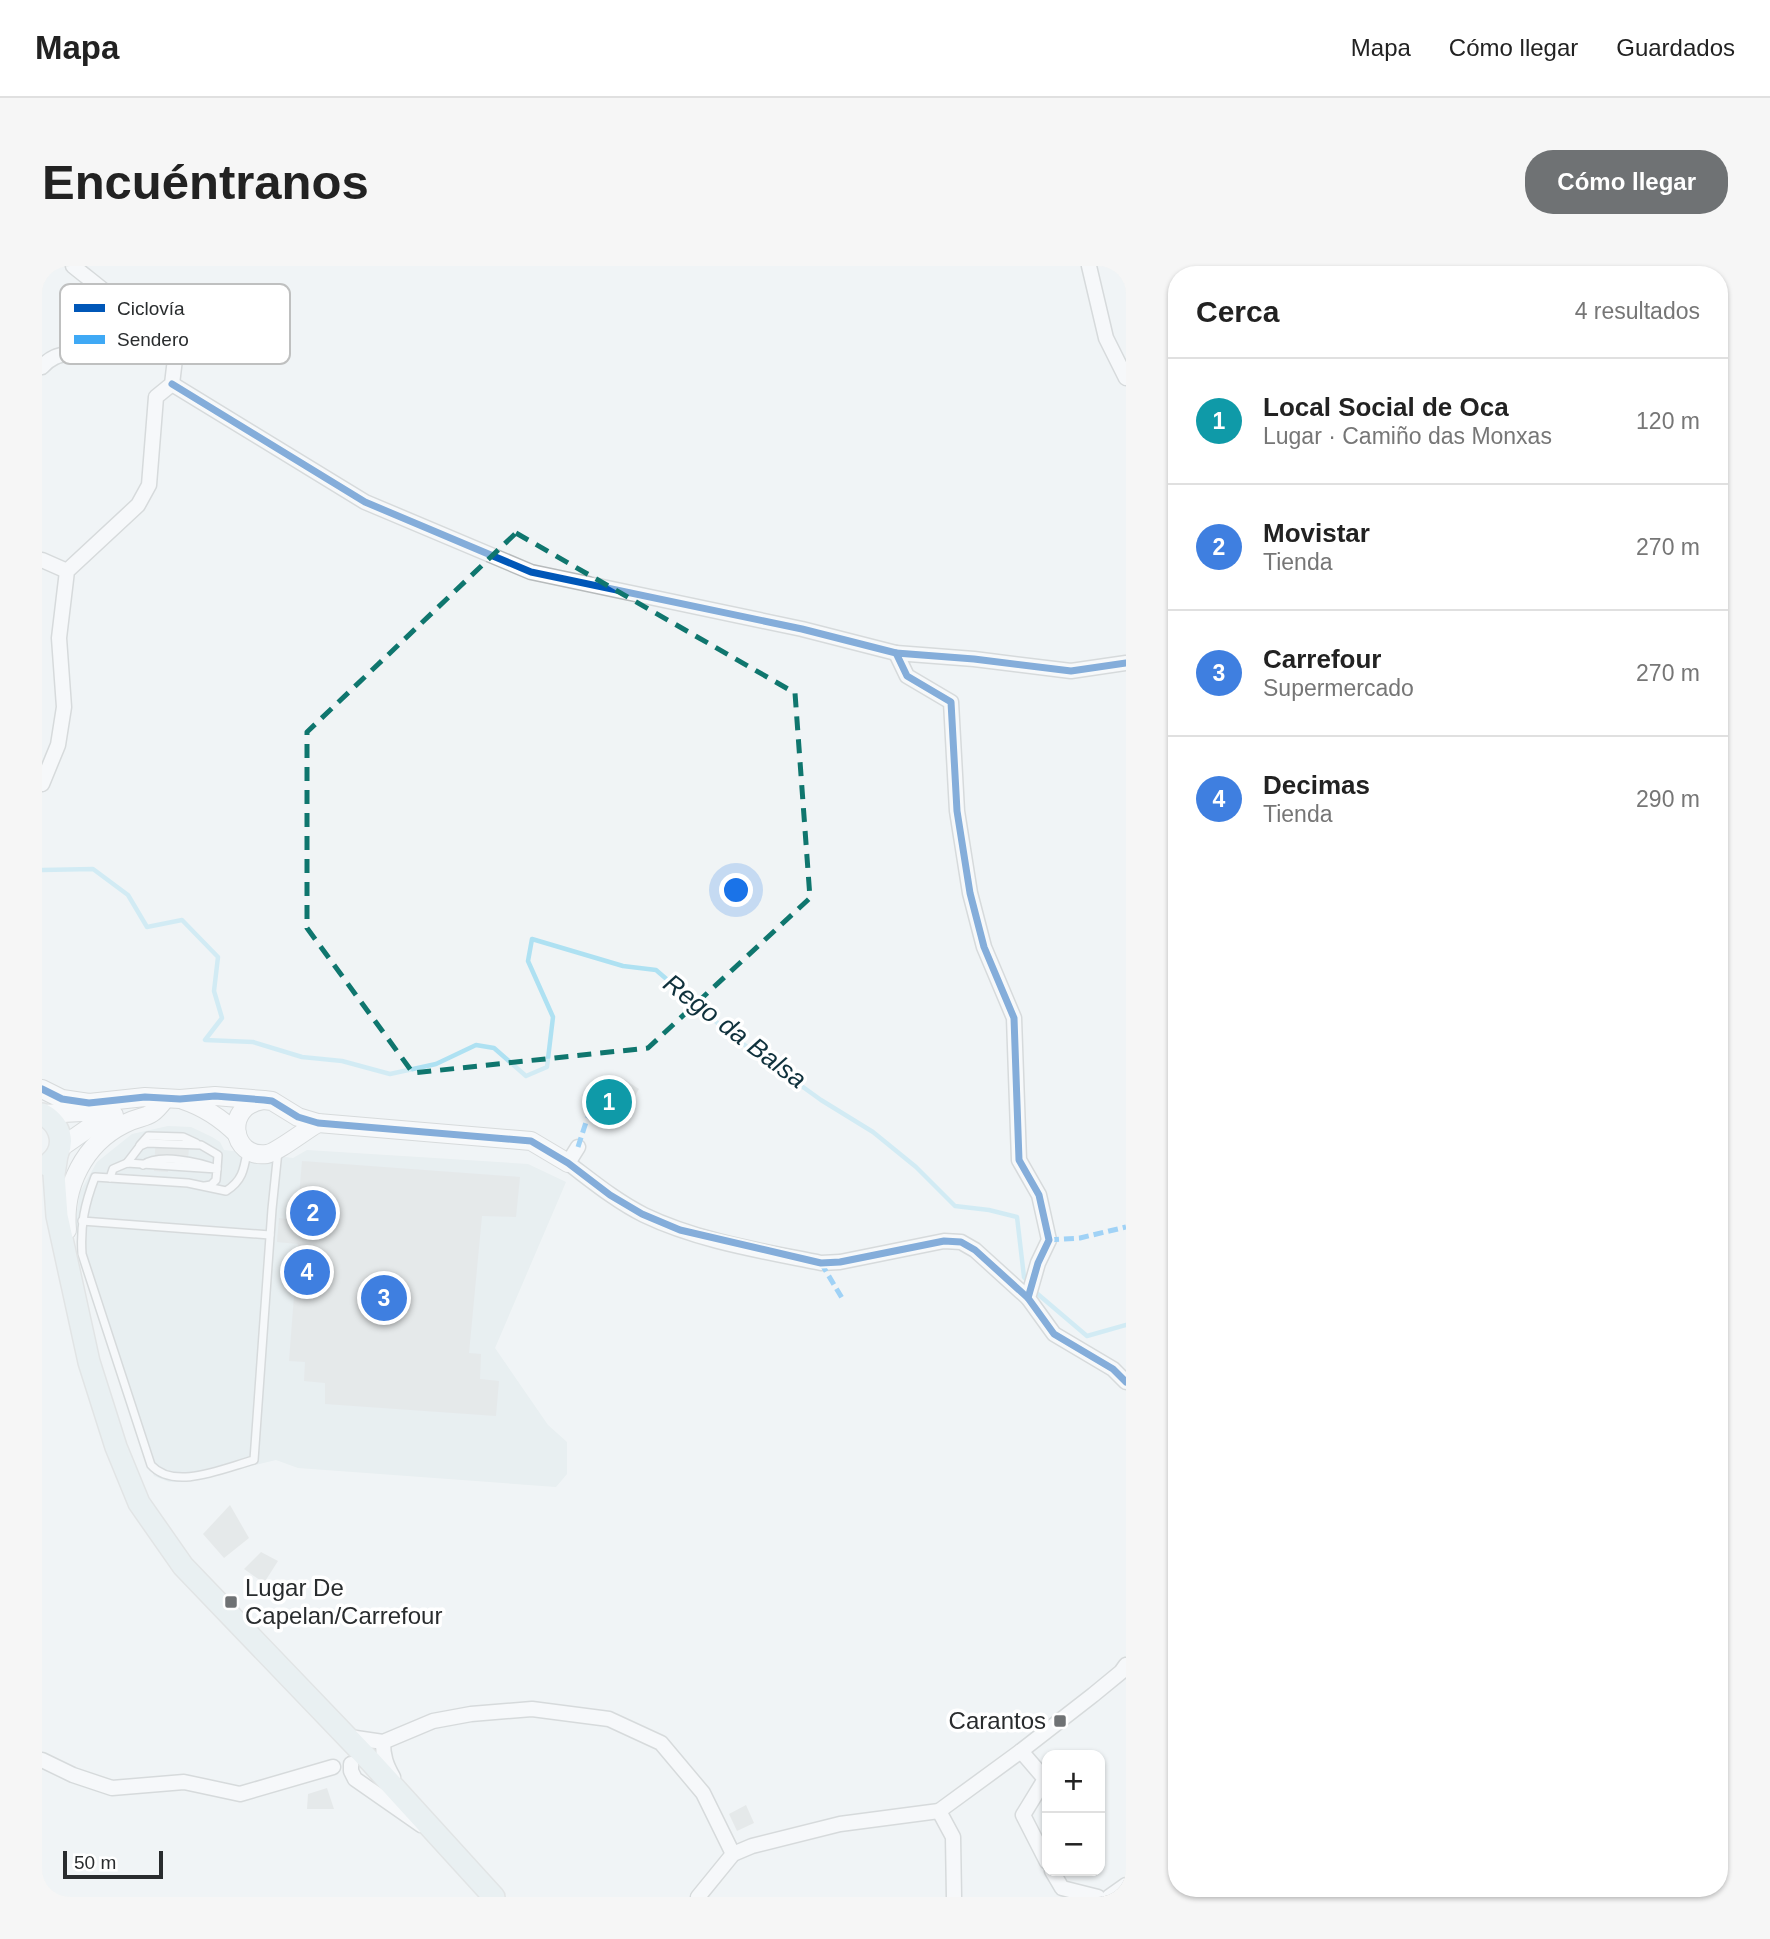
<!DOCTYPE html>
<html lang="es">
<meta charset="utf-8">
<style>
:root{--surface:#fff;--page:#f6f6f6;--text:#222;--muted:#767676;--line:#e0e0e0;--accent:#6f7274}
body{margin:0;font-family:Arial,sans-serif;background:var(--page);color:var(--text)}
.controls{position:absolute;right:21px;bottom:21px;display:grid;overflow:hidden;border-radius:14px;box-shadow:0 2px 5px #0004}
.controls button{width:63px;height:63px;display:grid;place-items:center;padding:0;border:0;border-bottom:2px solid var(--line);background:var(--surface);color:var(--text);font:35px sans-serif}
.scale{position:absolute;left:21px;bottom:18px;width:100px;box-sizing:border-box;padding-left:7px;border:4px solid #292c2e;border-top:0;font-size:19px;line-height:24px;white-space:nowrap;color:#292c2e;-webkit-text-stroke:5px #fff;paint-order:stroke}
.you{position:absolute;left:695px;top:625px;width:24px;height:24px;margin:-18px;border:5px solid #fff;border-radius:50%;background:#1a73e8;box-shadow:0 0 0 10px #1a73e833}
.badge{display:grid;place-items:center;width:46px;height:46px;border-radius:50%;background:var(--accent);color:#fff;font-size:23px;font-weight:700}
.pin{position:absolute;translate:-50% -50%;border:4px solid #fff;box-shadow:0 2px 7px #0006}
.list{margin:0;padding:0;list-style:none}
h2{display:flex;justify-content:space-between;align-items:center;height:91px;margin:0;padding:0 28px;font-size:30px}
h2 small{font-size:23px;font-weight:400;color:var(--muted)}
.list li{display:grid;grid-template-columns:46px 1fr auto;gap:21px;align-items:center;box-sizing:border-box;height:126px;padding:0 28px;border-top:2px solid var(--line)}
.list b{display:block;font-size:26px;white-space:nowrap}
.list p{margin:0;font-size:23px;white-space:nowrap;color:var(--muted)}
.list em{font-size:23px;font-style:normal;color:var(--muted)}
.map{position:relative;flex:none;width:1084px;height:1631px;overflow:hidden;border-radius:28px}
header{display:flex;align-items:center;gap:42px;box-sizing:border-box;height:98px;padding:0 35px;background:var(--surface);border-bottom:2px solid var(--line)}
header strong{font-size:33px}
nav{display:flex;gap:38px;margin-inline-start:auto;font-size:24px}
.intro{display:flex;align-items:center;justify-content:space-between;box-sizing:border-box;height:168px;padding:0 42px}
h1{margin:0;font-size:49px}
.button{padding:18px 32px;border-radius:28px;background:var(--accent);color:#fff;font-size:24px;font-weight:700}
main{display:flex;gap:42px;padding:0 42px}
aside{flex:1;background:var(--surface);border-radius:28px;box-shadow:0 2px 5px #0004}
.map>svg:first-child{display:block}
</style>
<header>
<strong>Mapa</strong>
<nav><a>Mapa</a><a>Cómo llegar</a><a>Guardados</a></nav>
</header>
<div class="intro"><h1>Encuéntranos</h1><a class="button">Cómo llegar</a></div>
<main>
<div class="map">
<svg width="1084" height="1631" viewBox="0 0 1084 1631">
<rect width="100%" height="100%" fill="#f0f4f5"/>
<!-- built -->
<polygon fill="#dde8eb" points="126,860 149,861 170,871 178,876 182,884 251,892 265,884 486,898 524,916 453,1082 506,1159 525,1176 525,1208 514,1221 256,1202 234,1194 143,1216 127,1216 112,1210 40,1001 33,957 38,926 55,896 90,868"/>
<g fill="none" stroke-linecap="round" stroke-linejoin="round">
<!-- stream -->
<g stroke="#aee1f2" stroke-width="4.5">
<polyline points="0,604 51,603 86,629 105,661 140,654 176,691 172,725 180,752 163,774 211,776 260,791 300,795 348,808 394,798 434,779 452,782 484,810 505,801 511,751 486,695 490,673 581,700 614,704 693,772 779,834 831,866 874,901 913,940 947,944 975,951 982,1011 987,1017"/>
<polyline points="991,1024 1045,1070 1084,1059"/>
</g>
</g>
<!-- building -->
<g fill="#d8dbdc">
<polygon points="561,811 571,823 580,812 597,823 574,859 555,848 540,829"/>
<polygon points="114,866 128,866 127,880 147,881 146,894 126,893 126,906 112,905"/>
<polygon points="260,895 478,911 474,951 440,950 427,1087 439,1088 438,1113 457,1115 454,1150 283,1138 283,1117 262,1115 263,1096 247,1095 256,978 235,976 237,952 255,954"/>
<polygon points="188,1239 207,1272 182,1292 161,1268"/>
<polygon points="219,1286 236,1295 222,1317 202,1303"/>
<polygon points="285,1522 292,1543 265,1543 266,1528"/>
<polygon points="704,1539 712,1557 695,1565 687,1548"/>
</g>
<g fill="none" stroke-linecap="round" stroke-linejoin="round">
<!-- service casing -->
<g stroke="#b7bbbc" stroke-width="10">
<g id="service">
<polyline points="98,879 106,870 141,871 154,877"/>
<path d="M 205,886 C 202,904 200,915 184,925 L 146,917 L 53,911 C 43,937 38,959 40,988 L 109,1199 C 132,1225 182,1202 212,1194 L 230,943 L 236,885"/>
<path d="M 85,897 L 98,880 L 105,877 L 159,879 L 176,889 L 175,903 C 157,896 117,887 101,899"/>
<polyline points="68,912 71,903 85,897 175,903 174,914 169,919 163,920"/>
<polyline points="40,955 228,969"/>
</g>
</g>
<!-- minor casing -->
<g stroke="#b7bbbc" stroke-width="17">
<g id="minor">
<polyline points="1047,0 1064,72 1084,112"/>
<path d="M 0,101 C 12,87 24,89 40,83 C 61,75 79,66 95,52"/>
<polyline points="130,118 323,236 489,306 760,363 854,387"/>
<polyline points="0,294 25,305"/>
<polyline points="1084,397 1029,405 932,393 854,387 865,410 909,436 915,545 928,627 942,681 972,752 977,894 997,929 1007,974 996,997 986,1032 1012,1068 1071,1103 1084,1116"/>
<path d="M 0,518 L 16,479 L 22,441 L 17,372 L 25,305 L 96,239 L 107,219 L 114,131 L 130,118 L 133,93 C 104,56 67,29 31,0"/>
<path d="M 536,881 L 526,897 C 550,915 574,935 602,949 C 656,975 720,985 779,997 L 798,996 L 902,975 L 919,976 L 933,984 L 986,1032"/>
<polyline points="307,1471 341,1476 391,1455 429,1448 490,1443 567,1453 619,1477 661,1527 691,1588"/>
<path d="M 341,1476 C 341,1490 344,1499 351,1511"/>
<polyline points="979,1485 1003,1513 981,1549 1005,1596"/>
<polyline points="0,1494 31,1509 70,1522 142,1516 198,1528 291,1501"/>
<polyline points="309,1498 309,1505 313,1513 379,1559"/>
<polyline points="897,1545 911,1571 912,1631"/>
<polyline points="1010,1605 1020,1622 1056,1631"/>
<polyline points="656,1631 691,1588 710,1580 798,1558 897,1545 979,1485 1051,1429 1079,1406 1084,1399"/>
<polyline points="1067,1631 1084,1619"/>
</g>
</g>
<!-- tertiary casing -->
<g stroke="#b7bbbc" stroke-width="20">
<g id="tertiary">
<polyline points="0,823 20,833 47,837 103,831 138,833 173,830 222,834 230,835 256,851 276,857 489,875 526,897"/>
<path d="M 141,834 C 162,841 179,852 195,868"/>
<path d="M 221,834 C 181,840 189,893 225,888 C 234,887 265,863 276,857"/>
<polyline points="0,848 61,845"/>
<polyline points="18,882 51,859 72,849"/>
<path d="M 25,964 C 21,921 42,878 82,858 C 103,847 106,856 123,833"/>
</g>
</g>
<!-- primary casing -->
<g stroke="#cfd1d1" stroke-width="24">
<g id="primary">
<path d="M 0,848 C 21,859 26,884 5,899"/>
<polyline points="15,889 12,908 15,950 47,1096 74,1181 97,1237 141,1300 329,1496 452,1631"/>
</g>
</g>
<!-- service -->
<use href="#service" stroke="#fdfdfe" stroke-width="7"/>
<!-- minor -->
<use href="#minor" stroke="#fdfdfe" stroke-width="14"/>
<!-- tertiary -->
<use href="#tertiary" stroke="#fdfdfe" stroke-width="18"/>
<!-- primary -->
<use href="#primary" stroke="#e0ebed" stroke-width="21"/>
<!-- quiet -->
<g stroke="#3fa9f5" stroke-width="5" stroke-dasharray="10 5" stroke-linecap="butt">
<polyline points="536,881 545,853 551,843"/>
<polyline points="1007,974 1038,972 1084,961"/>
<polyline points="779,997 800,1032"/>
</g>
<!-- cycleway casing -->
<g stroke="#fff" stroke-width="11">
<g id="cycleway">
<polyline points="130,118 323,236 489,306 760,363 854,387"/>
<polyline points="1084,397 1029,405 932,393 854,387 865,410 909,436 915,545 928,627 942,681 972,752 977,894 997,929 1007,974 996,997 986,1032 1012,1068 1071,1103 1084,1116"/>
<polyline points="0,823 20,833 47,837 103,831 138,833 173,830 222,834 230,835 256,851 276,857 489,875 526,897 568,929 600,948 638,964 779,997 798,996 902,975 919,976 933,984 986,1032"/>
</g>
</g>
<!-- cycleway -->
<use href="#cycleway" stroke="#0057b8" stroke-width="7"/>
</g>
<!-- marked area -->
<path d="M0 0H1084V1631H0ZM 474,267 L 753,427 L 768,632 L 606,782 L 371,807 L 265,662 L 265,466 Z" fill="#f0f4f5" fill-opacity=".55" fill-rule="evenodd"/>
<path fill="none" stroke="#0f766e" stroke-width="5" stroke-dasharray="14 9" stroke-linejoin="round" d="M 474,267 L 753,427 L 768,632 L 606,782 L 371,807 L 265,662 L 265,466 Z"/>
<!-- markers -->
<g fill="#6f7274" stroke="#fff" stroke-width="2.5">
<rect x="182" y="1329" width="14" height="14" rx="3.5"/>
<rect x="1011" y="1448" width="14" height="14" rx="3.5"/>
</g>
<g text-anchor="middle" stroke-width="7" stroke-linejoin="round" paint-order="stroke">
<!-- poi labels -->
<g font-size="24" fill="#292c2e" stroke="#fff" text-anchor="start">
<text x="203" y="1330">Lugar De<tspan x="203" dy="28">Capelan/Carrefour</tspan></text>
<text x="1004" y="1463" text-anchor="end">Carantos</text>
</g>
<!-- water labels -->
<g font-size="26" font-style="italic" fill="#0f313c" stroke="#fff">
<text transform="translate(693 765) rotate(37)" y="9">Rego da Balsa</text>
</g>
</g>
<!-- legend -->
<rect x="18" y="18" width="230" height="80" rx="10" fill="#fff" stroke="#bfc0c0" stroke-width="2"/>
<rect x="32" y="38" width="31" height="8" fill="#0057b8"/>
<rect x="32" y="69" width="31" height="9" fill="#3fa9f5"/>
<g font-size="19" fill="#292c2e">
<text x="75" y="49">Ciclovía</text>
<text x="75" y="80">Sendero</text>
</g>
</svg>
<div class="controls">
<button>+</button>
<button>−</button>
</div>
<div class="scale">50 m</div>
<div class="you"></div>
<div class="pin badge" style="left:567px;top:836px;background:#0f9aa8">1</div>
<div class="pin badge" style="left:271px;top:947px;background:#3f7fe0">2</div>
<div class="pin badge" style="left:342px;top:1032px;background:#3f7fe0">3</div>
<div class="pin badge" style="left:265px;top:1006px;background:#3f7fe0">4</div>
</div>
<aside>
<h2>Cerca<small>4 resultados</small></h2>
<ul class="list">
<li><span class="badge" style="background:#0f9aa8">1</span><div><b>Local Social de Oca</b><p>Lugar · Camiño das Monxas</p></div><em>120 m</em></li>
<li><span class="badge" style="background:#3f7fe0">2</span><div><b>Movistar</b><p>Tienda</p></div><em>270 m</em></li>
<li><span class="badge" style="background:#3f7fe0">3</span><div><b>Carrefour</b><p>Supermercado</p></div><em>270 m</em></li>
<li><span class="badge" style="background:#3f7fe0">4</span><div><b>Decimas</b><p>Tienda</p></div><em>290 m</em></li>
</ul>
</aside>
</main>
